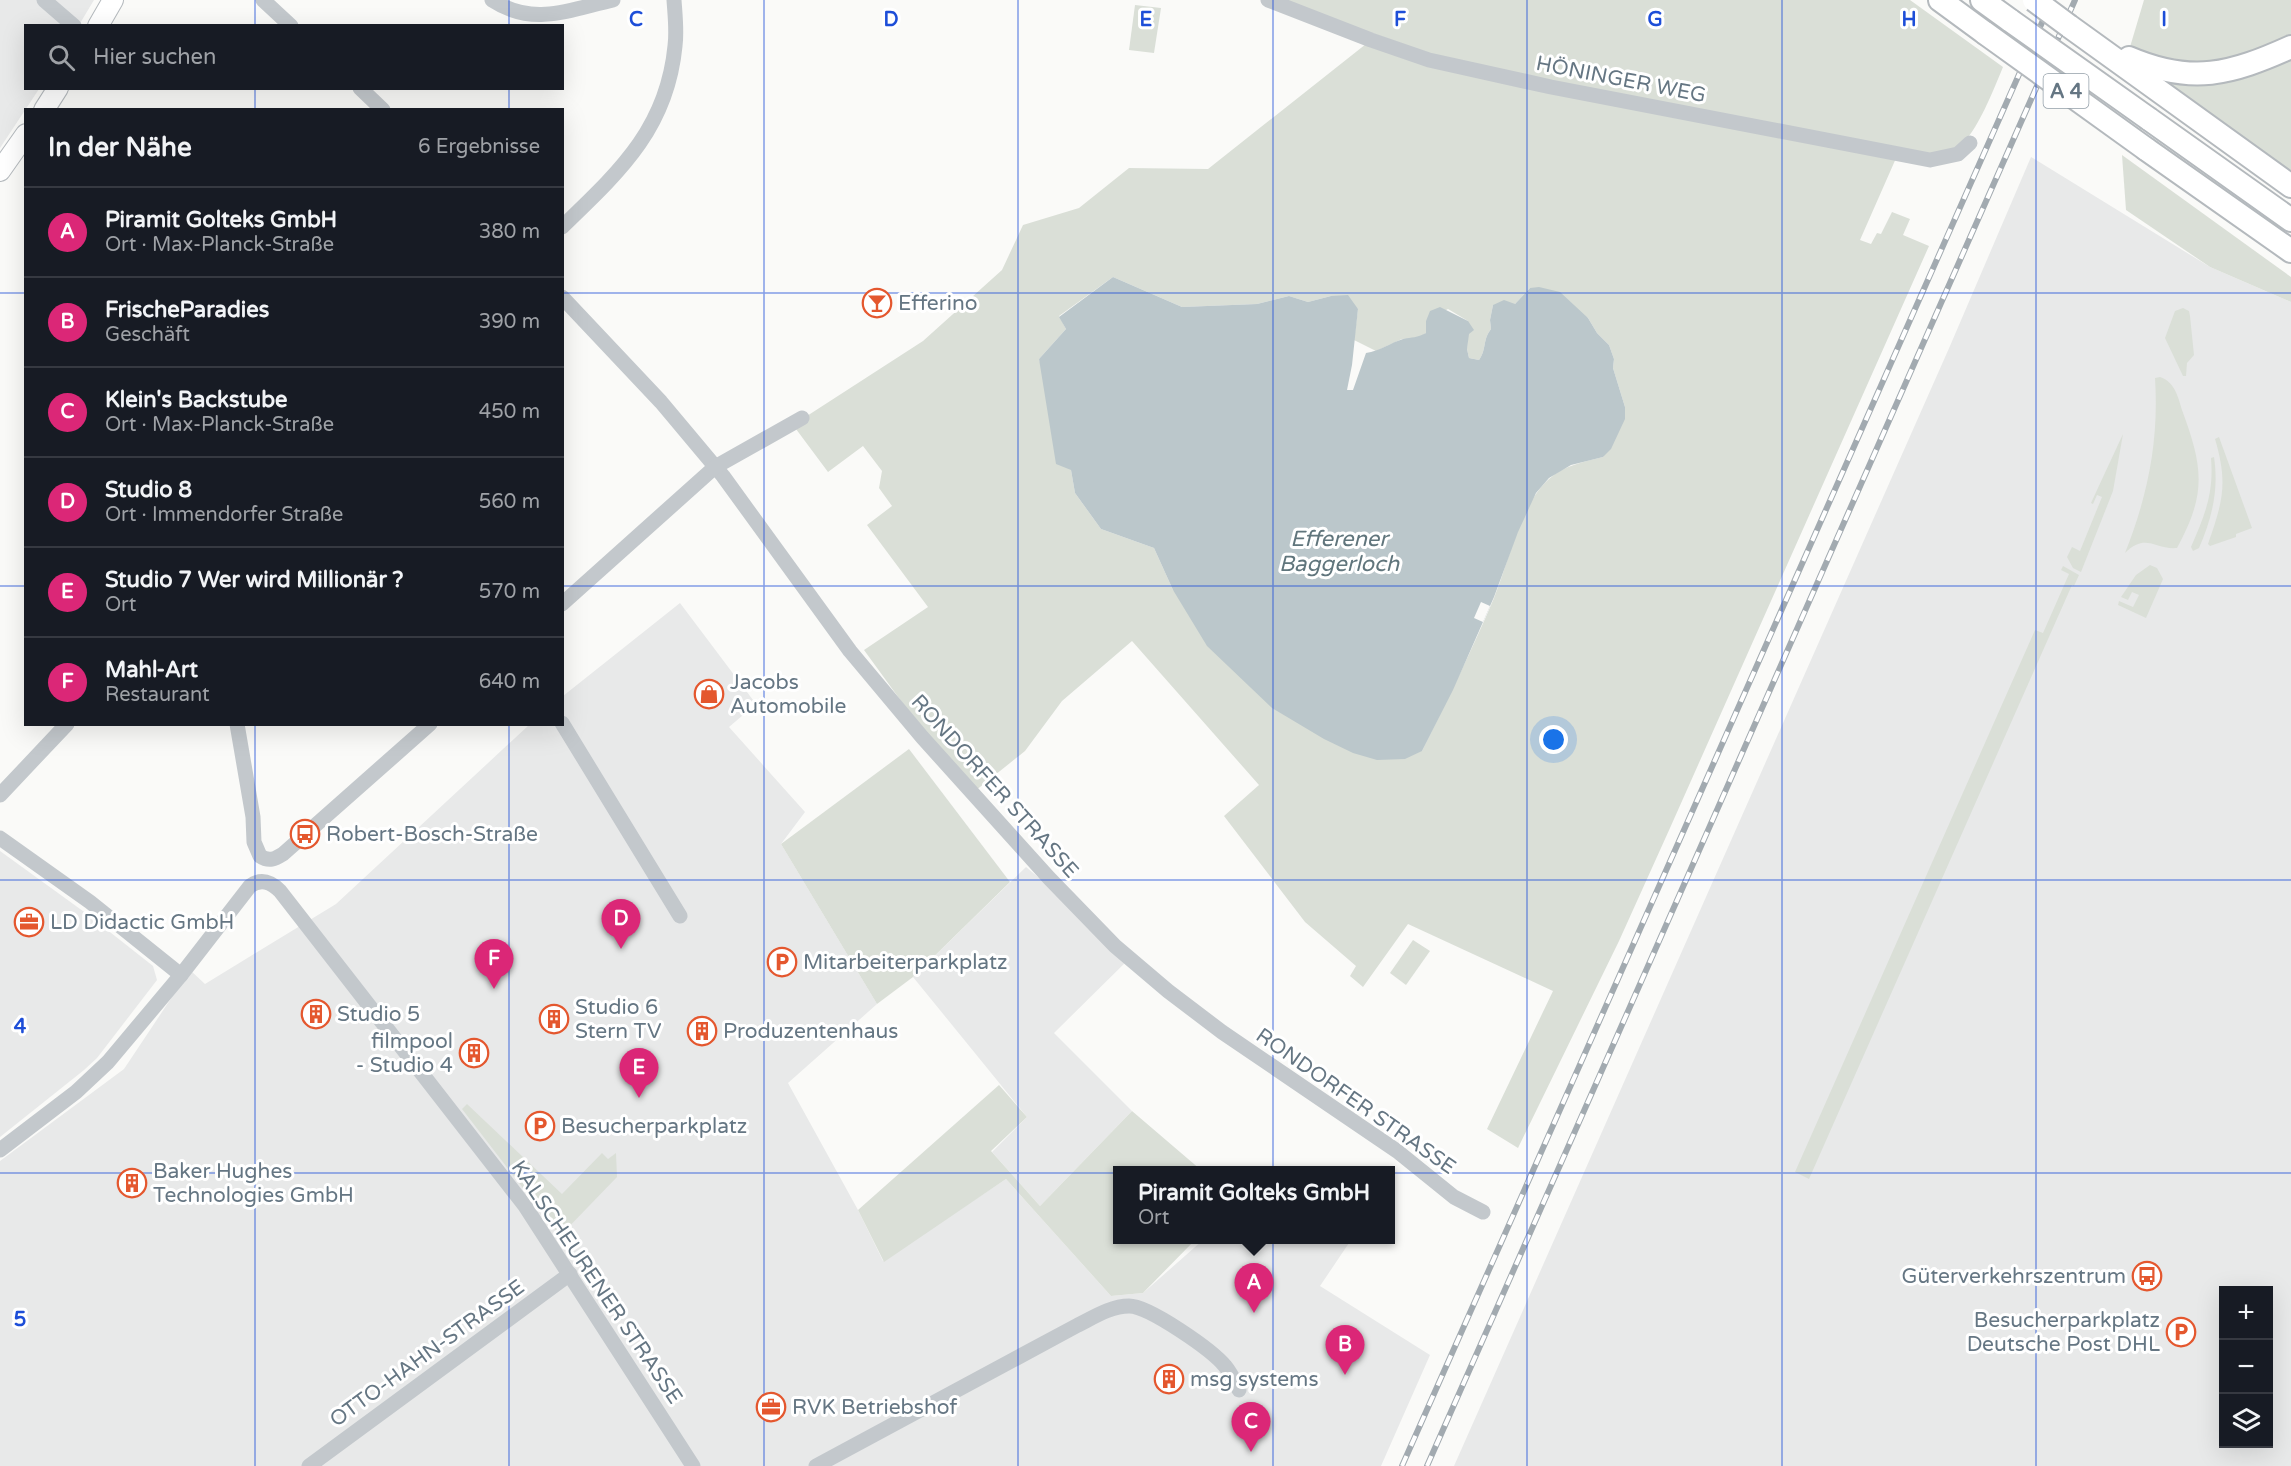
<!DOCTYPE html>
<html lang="de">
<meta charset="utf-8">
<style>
:root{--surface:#171b24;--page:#242831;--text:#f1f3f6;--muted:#9ea1a6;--line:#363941;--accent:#db2777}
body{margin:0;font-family:"Varela Round",sans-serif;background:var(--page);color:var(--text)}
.controls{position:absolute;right:18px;bottom:18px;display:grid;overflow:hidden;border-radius:0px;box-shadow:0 6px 24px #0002}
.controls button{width:54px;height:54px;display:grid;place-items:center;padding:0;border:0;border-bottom:2px solid var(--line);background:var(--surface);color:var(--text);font:30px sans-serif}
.you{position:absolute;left:1554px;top:740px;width:21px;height:21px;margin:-15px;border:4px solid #fff;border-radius:50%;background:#1a73e8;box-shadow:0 0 0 9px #1a73e833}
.badge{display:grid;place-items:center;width:39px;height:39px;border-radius:50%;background:var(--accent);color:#fff;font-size:20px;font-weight:700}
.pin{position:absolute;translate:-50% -50px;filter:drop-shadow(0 2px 3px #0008)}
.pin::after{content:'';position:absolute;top:32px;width:21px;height:18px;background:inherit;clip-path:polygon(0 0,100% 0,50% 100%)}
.popup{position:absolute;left:1113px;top:1166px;width:282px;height:78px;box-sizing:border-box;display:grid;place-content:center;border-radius:0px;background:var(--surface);filter:drop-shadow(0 2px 4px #0005);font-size:20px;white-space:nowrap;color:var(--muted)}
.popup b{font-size:22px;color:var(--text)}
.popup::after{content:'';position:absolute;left:50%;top:100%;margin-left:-12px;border:12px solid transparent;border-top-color:var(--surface)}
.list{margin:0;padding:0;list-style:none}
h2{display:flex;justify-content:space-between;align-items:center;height:78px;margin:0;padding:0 24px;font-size:26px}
h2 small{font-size:20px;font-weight:400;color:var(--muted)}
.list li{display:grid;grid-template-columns:39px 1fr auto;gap:18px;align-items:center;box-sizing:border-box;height:90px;padding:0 24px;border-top:2px solid var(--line)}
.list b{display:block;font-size:22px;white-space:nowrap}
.list p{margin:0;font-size:20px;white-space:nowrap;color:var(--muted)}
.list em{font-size:20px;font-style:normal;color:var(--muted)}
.icon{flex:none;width:33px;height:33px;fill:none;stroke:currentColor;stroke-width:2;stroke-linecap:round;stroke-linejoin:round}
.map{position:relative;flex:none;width:2291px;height:1466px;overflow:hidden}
.search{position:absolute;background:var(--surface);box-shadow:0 6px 24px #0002;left:24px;top:24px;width:540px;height:66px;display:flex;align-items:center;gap:15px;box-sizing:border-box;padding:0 21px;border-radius:0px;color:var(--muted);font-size:22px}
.panel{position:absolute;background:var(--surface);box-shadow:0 6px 24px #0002;left:24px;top:108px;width:540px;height:618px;border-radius:0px}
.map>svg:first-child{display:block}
</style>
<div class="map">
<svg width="2291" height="1466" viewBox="0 0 2291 1466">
<rect width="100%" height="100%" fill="#fafaf8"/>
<!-- built -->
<g fill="#e8e9e9" fill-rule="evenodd">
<polygon points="0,0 94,0 79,25 26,26 26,88 39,89 0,148"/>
<path d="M 2031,157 L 2210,267 L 2291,302 L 2291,1466 L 1454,1466 L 1950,346 ZM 2224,1290 L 2268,1290 L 2268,1444 L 2224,1444 Z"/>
<polygon points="680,603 756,704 729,727 805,812 781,844 877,1004 788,1083 858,1210 883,1261 1006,1179 1111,1296 1143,1293 1203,1240 1351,1240 1320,1286 1430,1355 1381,1466 0,1466 0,1161 124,1069 190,970 205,984 336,904 529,725 562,724 563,696"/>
<polygon points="0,851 87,914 153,966 157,980 97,1058 84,1070 0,1137"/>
<polygon points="1026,867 1132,956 1054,1033 1132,1111 1040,1206 992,1152 1027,1117 913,977"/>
</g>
<!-- green -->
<g fill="#dadfd7" fill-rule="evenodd">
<path d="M 1279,0 L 1910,0 L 2003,67 C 1995,86 1976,136 1959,146 C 1951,150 1940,152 1931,155 L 1626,98 L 1431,54 Z"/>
<polygon points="2144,0 2291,0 2291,38 2252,54 2214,64 2166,61 2130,47"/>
<polygon points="1135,5 1161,8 1154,53 1129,50"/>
<path d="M 1366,44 L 1897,156 L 1860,240 L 1871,244 L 1877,233 L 1881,234 L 1892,212 L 1910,219 L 1903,235 L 1929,246 L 1670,828 L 1619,941 L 1518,1148 L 1487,1129 L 1553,991 L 1408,924 L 1363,987 L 1350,976 L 1356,966 L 1305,922 L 1224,816 L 1259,785 L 1132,641 L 1062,701 L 1025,751 L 975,791 L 920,727 L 864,650 L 928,607 L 867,525 L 892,506 L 879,488 L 882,471 L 863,446 L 828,472 L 793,425 L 923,341 L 1002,270 L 1023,225 L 1079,208 L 1129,168 L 1208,169 ZM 1113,277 L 1182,307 L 1257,304 L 1289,296 L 1308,302 L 1331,296 L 1358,309 L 1354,340 L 1376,351 L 1402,339 L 1418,338 L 1426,333 L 1426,321 L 1448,309 L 1468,321 L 1467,349 L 1469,358 L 1479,360 C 1487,349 1482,341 1491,329 L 1490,320 L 1493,305 L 1515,304 L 1530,288 L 1588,318 L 1597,333 L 1609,345 L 1614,359 L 1613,368 L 1625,407 L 1603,457 C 1584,462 1564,465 1549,479 C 1521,503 1508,564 1494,598 C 1472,650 1447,701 1422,751 L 1173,590 L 1154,548 L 1101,529 L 1075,493 L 1071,470 L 1039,359 L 1066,329 L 1059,316 Z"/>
<polygon points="2291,57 2291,176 2159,79"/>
<polygon points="2122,155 2291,277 2291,302 2210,267 2126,210"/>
<polygon points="2183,308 2189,311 2190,316 2194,355 2187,363 2186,376 2183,376 2165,338 2175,311"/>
<path d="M 2160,377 C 2175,382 2178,397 2182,410 C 2203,467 2207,493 2177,548 C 2155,550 2146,532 2125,553 C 2148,495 2159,441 2155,378 Z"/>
<polygon points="2123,434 2113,491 2081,572 2073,568 2067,557 2072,547 2080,551 2102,497 2097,495 2093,504 2091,503"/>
<path d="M 2219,437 L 2252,528 L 2236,534 L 2236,537 L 2210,546 L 2208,544 C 2223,501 2228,483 2215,439 Z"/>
<path d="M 2214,457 C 2219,490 2212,518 2199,548 L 2193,551 L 2191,547 C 2205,515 2214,493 2211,458 Z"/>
<polygon points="2150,565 2157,568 2163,579 2146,618 2118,605 2119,601 2133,607 2139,595 2132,592 2128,600 2121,597 2136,575"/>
<polygon points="2063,566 2079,575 2074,586 2072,585 1809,1179 1795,1172 2035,630 2043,633 2069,574 2061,570"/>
<polygon points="909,749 1010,882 913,977 877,1004 781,844"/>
<polygon points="1413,940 1430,951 1406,985 1390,973"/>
<polygon points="999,1085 1027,1117 991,1151 1040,1206 1132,1111 1201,1170 1118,1170 1118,1240 1195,1240 1143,1293 1111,1296 1006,1179 884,1262 858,1210"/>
<polygon points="467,1104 562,1194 602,1153 608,1159 616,1153 617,1177 560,1236 462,1109"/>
</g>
<!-- water -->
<path fill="#bbc7cb" d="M 1113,277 L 1182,307 L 1257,304 L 1289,296 L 1308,302 L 1331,296 L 1348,295 L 1358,309 L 1352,365 L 1347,390 L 1353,390 L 1366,353 C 1380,351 1390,343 1403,339 C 1412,337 1417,338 1426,333 L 1426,321 L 1430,311 L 1440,307 L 1468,321 L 1474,330 L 1469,334 L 1467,349 L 1469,358 L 1479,360 C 1487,349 1482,341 1491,329 L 1490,320 L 1493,305 L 1504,300 L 1515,304 L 1530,288 L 1539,287 L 1560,292 L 1588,318 L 1597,333 L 1609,345 L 1614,359 L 1613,368 L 1625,407 L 1625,419 L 1611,449 L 1603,457 L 1571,465 L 1549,478 L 1536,493 L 1518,532 L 1494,597 L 1453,690 L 1422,751 L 1405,759 L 1377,760 L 1353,753 L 1324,739 L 1272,708 L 1207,646 L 1173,590 L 1154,548 L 1101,529 L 1075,493 L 1071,470 L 1056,464 L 1039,359 L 1066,329 L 1059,317 Z"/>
<!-- pier -->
<polygon fill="#fafaf8" points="1481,602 1490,606 1483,622 1474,618"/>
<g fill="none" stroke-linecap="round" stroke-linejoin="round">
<!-- major casing -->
<g stroke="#b5babe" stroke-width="22">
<g id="major">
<polyline points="98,26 113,0"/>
<polyline points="44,110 58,88"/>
<polyline points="0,171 26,134"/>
</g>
</g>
<!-- highway casing -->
<g stroke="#b4b9bd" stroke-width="26">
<g id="highway">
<polyline points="1940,0 1985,33"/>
<polyline points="1982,0 2011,21"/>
<polyline points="2069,26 2291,186"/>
<path d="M 2129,58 C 2192,85 2231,74 2291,47"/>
<polyline points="2149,119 2291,220"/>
<polyline points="2146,149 2291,251"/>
</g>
</g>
<!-- minor -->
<g stroke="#c3c8cc" stroke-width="15">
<polyline points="44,0 74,26"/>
<polyline points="263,0 291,26"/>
<path d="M 492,0 C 533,27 569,10 613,0"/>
<polyline points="1268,0 1371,40 1429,60 1551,87 1930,160 1958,154 1970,143"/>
<polyline points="360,88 383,110"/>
<path d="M 562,227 C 619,172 667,129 675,46 C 677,31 675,15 674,0"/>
<polyline points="562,297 661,402 723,476 850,651 922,737 1049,878 1115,946 1168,991 1222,1032 1397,1151 1454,1197 1483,1212"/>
<polyline points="562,604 715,467 802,418"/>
<polyline points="562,723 680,916"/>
<path d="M 237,724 L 253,817 L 254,842 L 260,856 C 269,862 275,859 283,854 L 430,724"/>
<polyline points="0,795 67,724"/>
<polyline points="0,838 90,902 181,975"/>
<path d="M 0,1150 L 76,1092 L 108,1062 L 181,975 L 250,886 C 261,878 271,882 280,891 L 525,1206 L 693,1466"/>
<polyline points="309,1466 570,1274"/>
<path d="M 816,1466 L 1078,1325 C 1094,1317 1111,1306 1129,1306 C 1149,1306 1212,1350 1225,1366 C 1231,1373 1235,1382 1239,1390"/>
</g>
<!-- major -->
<use href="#major" stroke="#fff" stroke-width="20"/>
<!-- highway -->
<use href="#highway" stroke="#fff" stroke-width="22"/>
<!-- rail casing -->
<g stroke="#a2aab0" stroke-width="6">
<g id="rail">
<polyline points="1402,1466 2052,0"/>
<polyline points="1427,1466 2075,0"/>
</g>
</g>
<!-- rail -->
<use href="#rail" stroke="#fff" stroke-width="4" stroke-dasharray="11" stroke-linecap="butt"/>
<!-- highway-bridge casing -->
<g stroke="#b4b9bd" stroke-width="26" stroke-linecap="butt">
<g id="highway-bridge">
<polyline points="2034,0 2069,26"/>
<polyline points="2011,21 2149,119"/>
<polyline points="1985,33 2146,149"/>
</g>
</g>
<!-- highway-bridge -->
<use href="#highway-bridge" stroke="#fff" stroke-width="22"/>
</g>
<!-- grid -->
<path fill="none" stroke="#1d4ed8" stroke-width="1.5" stroke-opacity="0.55" d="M 255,0 L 255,26M 509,0 L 509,26M 764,0 L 764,1466M 1018,0 L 1018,1466M 1273,0 L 1273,1466M 1527,0 L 1527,1466M 1782,0 L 1782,1466M 2036,0 L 2036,1466M 255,88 L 255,110M 509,88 L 509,110M 0,293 L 26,293M 562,293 L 2291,293M 0,586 L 26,586M 562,586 L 2291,586M 255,724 L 255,1466M 509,724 L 509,1466M 0,880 L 2291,880M 0,1173 L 2291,1173"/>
<!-- icons -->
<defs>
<g id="bar-ring" transform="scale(1.5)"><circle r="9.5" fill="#fff" stroke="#e4572e" stroke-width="1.5"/><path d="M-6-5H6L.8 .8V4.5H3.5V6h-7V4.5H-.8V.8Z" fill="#e4572e"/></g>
<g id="shop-ring" transform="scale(1.5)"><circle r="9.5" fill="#fff" stroke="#e4572e" stroke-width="1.5"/><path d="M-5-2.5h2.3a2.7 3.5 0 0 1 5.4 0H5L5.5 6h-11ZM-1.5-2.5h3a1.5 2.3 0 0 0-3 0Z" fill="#e4572e"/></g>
<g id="bus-ring" transform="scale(1.5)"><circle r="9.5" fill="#fff" stroke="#e4572e" stroke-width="1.5"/><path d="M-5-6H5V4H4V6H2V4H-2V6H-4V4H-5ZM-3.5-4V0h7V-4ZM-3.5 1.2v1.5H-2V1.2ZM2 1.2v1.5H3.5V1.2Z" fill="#e4572e"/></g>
<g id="office-ring" transform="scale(1.5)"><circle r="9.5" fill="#fff" stroke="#e4572e" stroke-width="1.5"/><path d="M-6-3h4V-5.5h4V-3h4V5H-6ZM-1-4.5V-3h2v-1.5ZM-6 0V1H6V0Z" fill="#e4572e"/></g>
<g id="parking-ring" transform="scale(1.5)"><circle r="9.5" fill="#fff" stroke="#e4572e" stroke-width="1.5"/><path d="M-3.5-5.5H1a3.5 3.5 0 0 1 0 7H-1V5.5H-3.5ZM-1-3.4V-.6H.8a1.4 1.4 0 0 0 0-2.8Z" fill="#e4572e"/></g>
<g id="building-ring" transform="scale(1.5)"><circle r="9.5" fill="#fff" stroke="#e4572e" stroke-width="1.5"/><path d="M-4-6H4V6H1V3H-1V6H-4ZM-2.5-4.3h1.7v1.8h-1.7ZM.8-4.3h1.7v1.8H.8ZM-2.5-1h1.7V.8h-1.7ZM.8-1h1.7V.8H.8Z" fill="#e4572e"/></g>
</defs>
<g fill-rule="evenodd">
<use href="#bar-ring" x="877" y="303"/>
<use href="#shop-ring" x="709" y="694"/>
<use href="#bus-ring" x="305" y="834"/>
<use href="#office-ring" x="29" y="922"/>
<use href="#parking-ring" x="782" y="962"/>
<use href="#building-ring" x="316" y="1014"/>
<use href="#building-ring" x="554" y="1019"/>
<use href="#building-ring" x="702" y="1031"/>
<use href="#building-ring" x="474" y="1053"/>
<use href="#parking-ring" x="540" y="1126"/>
<use href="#building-ring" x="132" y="1183"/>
<use href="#bus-ring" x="2147" y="1276"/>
<use href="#parking-ring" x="2181" y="1332"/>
<use href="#building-ring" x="1169" y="1379"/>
<use href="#office-ring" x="771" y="1407"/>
</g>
<g text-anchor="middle" stroke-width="6" stroke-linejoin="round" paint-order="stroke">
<!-- shield labels -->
<rect fill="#fff" stroke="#939fa8" stroke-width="1.5" x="2043.5" y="74" width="45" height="34" rx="4.5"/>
<g font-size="20" font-weight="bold" fill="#657683">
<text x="2066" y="98">A 4</text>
</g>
<!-- street labels -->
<g font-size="21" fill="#657683" stroke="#fff">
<text transform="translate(1621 79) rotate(11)" y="7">HÖNINGER WEG</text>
<text transform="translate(995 786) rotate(48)" y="7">RONDORFER STRASSE</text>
<text transform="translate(1356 1101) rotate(35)" y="7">RONDORFER STRASSE</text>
<text transform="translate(597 1282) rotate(56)" y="7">KALSCHEURENER STRASSE</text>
<text transform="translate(427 1353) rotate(-36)" y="7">OTTO-HAHN-STRASSE</text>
</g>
<!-- poi labels -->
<g font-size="21" fill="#657683" stroke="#fff" text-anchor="start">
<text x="898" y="310">Efferino</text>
<text x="730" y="689">Jacobs<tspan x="730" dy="24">Automobile</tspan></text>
<text x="326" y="841">Robert-Bosch-Straße</text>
<text x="50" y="929">LD Didactic GmbH</text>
<text x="803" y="969">Mitarbeiterparkplatz</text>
<text x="575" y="1014">Studio 6<tspan x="575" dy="24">Stern TV</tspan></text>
<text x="337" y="1021">Studio 5</text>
<text x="723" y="1038">Produzentenhaus</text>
<text x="453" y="1048" text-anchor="end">filmpool<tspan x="453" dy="24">- Studio 4</tspan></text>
<text x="561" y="1133">Besucherparkplatz</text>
<text x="153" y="1178">Baker Hughes<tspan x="153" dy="24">Technologies GmbH</tspan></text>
<text x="2126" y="1283" text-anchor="end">Güterverkehrszentrum</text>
<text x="2160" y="1327" text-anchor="end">Besucherparkplatz<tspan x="2160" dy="24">Deutsche Post DHL</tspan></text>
<text x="1190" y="1386">msg systems</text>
<text x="792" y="1414">RVK Betriebshof</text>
</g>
<!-- water labels -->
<g font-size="22" font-style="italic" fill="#60757c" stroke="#fff">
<text x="1339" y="546">Efferener<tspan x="1339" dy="25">Baggerloch</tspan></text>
</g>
</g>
<g font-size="20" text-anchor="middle" font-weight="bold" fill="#1d4ed8" stroke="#fff" stroke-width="6" stroke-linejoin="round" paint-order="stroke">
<text x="636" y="26">C</text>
<text x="891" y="26">D</text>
<text x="1146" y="26">E</text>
<text x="1400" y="26">F</text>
<text x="1655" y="26">G</text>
<text x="1909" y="26">H</text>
<text x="2164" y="26">I</text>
<text x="20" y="1033">4</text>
<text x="20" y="1326">5</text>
</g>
</svg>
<div class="controls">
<button>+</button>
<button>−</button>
<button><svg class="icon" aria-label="layers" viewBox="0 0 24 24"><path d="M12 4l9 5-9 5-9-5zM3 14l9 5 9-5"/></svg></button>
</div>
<div class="you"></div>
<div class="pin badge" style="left:1254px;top:1313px">A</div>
<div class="popup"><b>Piramit Golteks GmbH</b>Ort</div>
<div class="pin badge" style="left:1345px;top:1375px">B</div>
<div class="pin badge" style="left:1251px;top:1452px">C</div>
<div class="pin badge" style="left:621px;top:949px">D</div>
<div class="pin badge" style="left:639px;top:1098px">E</div>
<div class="pin badge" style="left:494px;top:989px">F</div>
<div class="search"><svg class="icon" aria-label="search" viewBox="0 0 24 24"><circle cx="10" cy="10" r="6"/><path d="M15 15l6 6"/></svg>Hier suchen</div>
<section class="panel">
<h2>In der Nähe<small>6 Ergebnisse</small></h2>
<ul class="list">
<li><span class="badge">A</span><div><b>Piramit Golteks GmbH</b><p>Ort · Max-Planck-Straße</p></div><em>380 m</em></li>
<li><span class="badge">B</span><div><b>FrischeParadies</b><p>Geschäft</p></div><em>390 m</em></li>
<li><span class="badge">C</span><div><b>Klein's Backstube</b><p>Ort · Max-Planck-Straße</p></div><em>450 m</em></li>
<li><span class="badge">D</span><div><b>Studio 8</b><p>Ort · Immendorfer Straße</p></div><em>560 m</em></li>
<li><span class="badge">E</span><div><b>Studio 7 Wer wird Millionär ?</b><p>Ort</p></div><em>570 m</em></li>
<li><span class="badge">F</span><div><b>Mahl-Art</b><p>Restaurant</p></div><em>640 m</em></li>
</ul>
</section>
</div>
